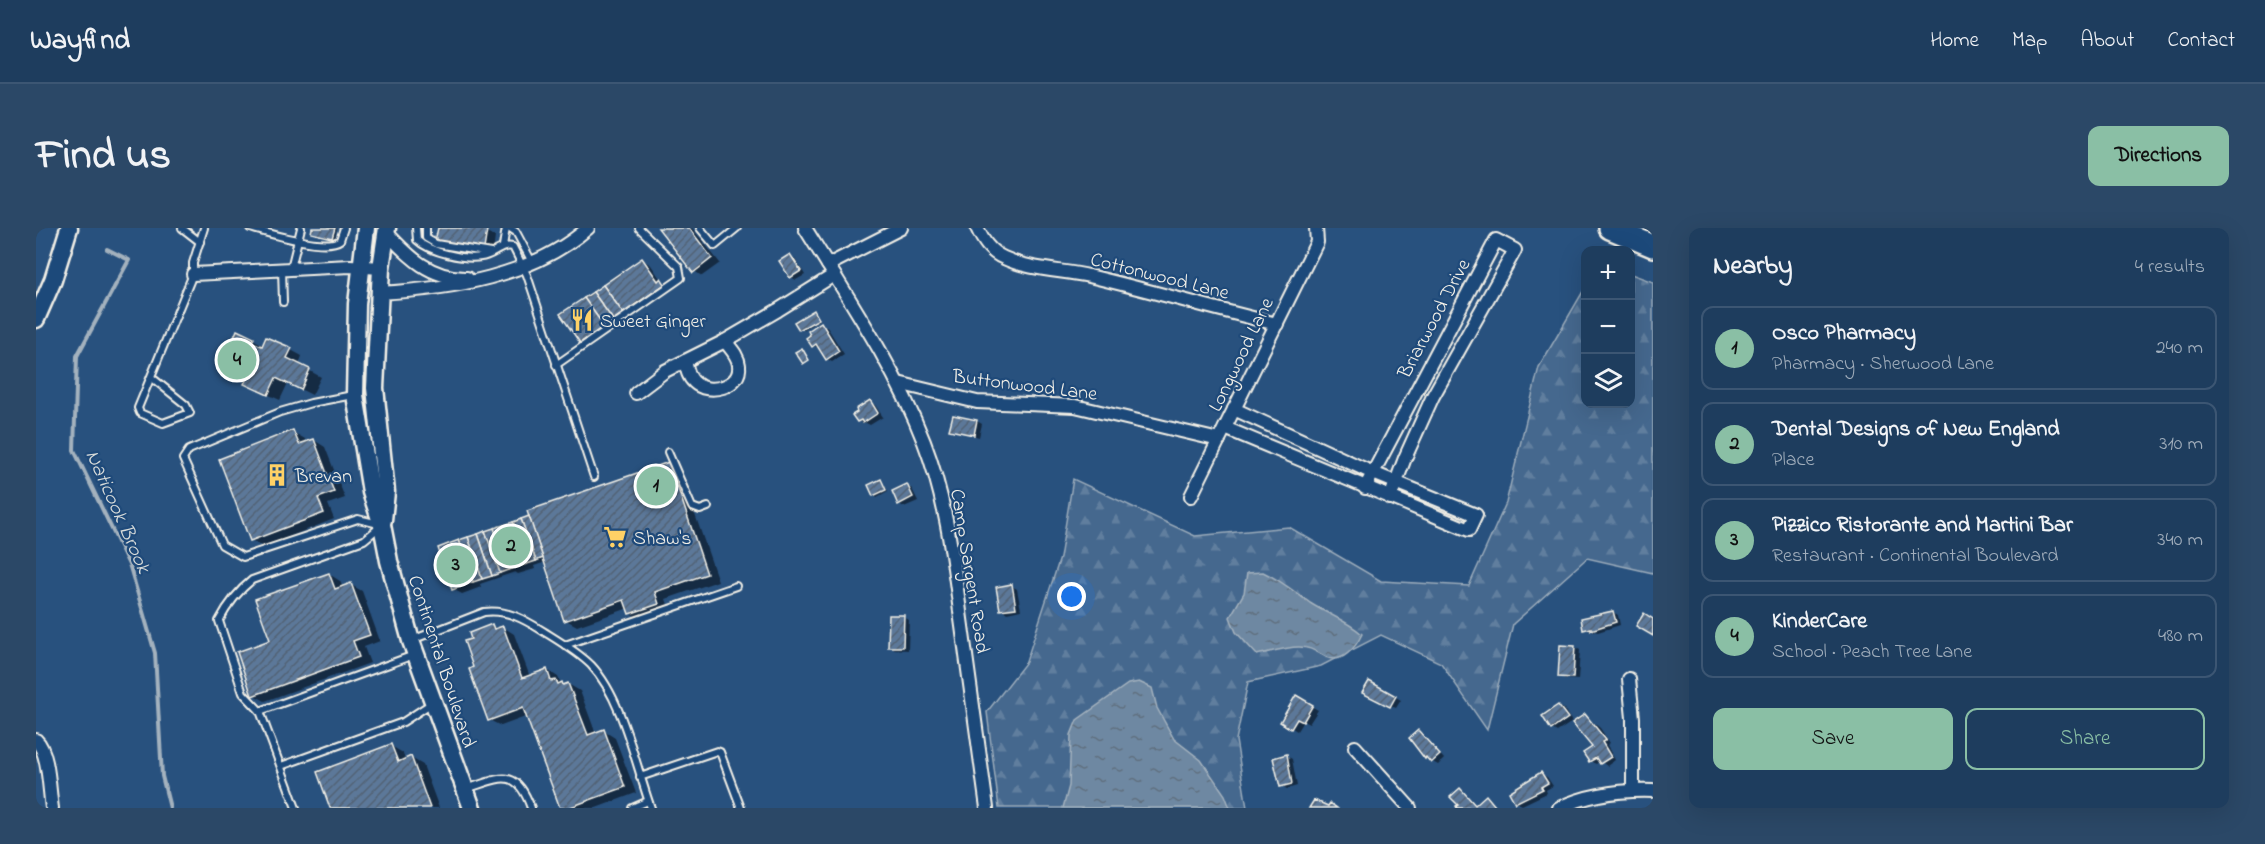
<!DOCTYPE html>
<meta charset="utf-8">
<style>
:root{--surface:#1e3d5e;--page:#2b4867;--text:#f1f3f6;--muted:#a1aebc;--line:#3c5673;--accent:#8abfa5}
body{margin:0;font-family:"Indie Flower",sans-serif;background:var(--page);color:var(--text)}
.controls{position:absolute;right:18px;top:18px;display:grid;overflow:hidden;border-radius:12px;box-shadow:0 6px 24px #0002}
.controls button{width:54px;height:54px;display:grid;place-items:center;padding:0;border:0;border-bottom:2px solid var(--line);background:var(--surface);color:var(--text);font:30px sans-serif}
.you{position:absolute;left:1036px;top:369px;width:21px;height:21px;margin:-15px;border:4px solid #fff;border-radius:50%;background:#1a73e8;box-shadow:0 0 0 9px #1a73e833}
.badge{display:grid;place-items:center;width:39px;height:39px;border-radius:50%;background:var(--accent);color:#111;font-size:20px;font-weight:700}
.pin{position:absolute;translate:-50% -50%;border:3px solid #fff;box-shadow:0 2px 6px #0006}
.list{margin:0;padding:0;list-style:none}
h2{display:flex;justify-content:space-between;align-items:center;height:78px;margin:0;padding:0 24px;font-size:26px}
h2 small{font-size:20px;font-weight:400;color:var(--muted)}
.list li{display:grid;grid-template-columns:39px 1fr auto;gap:18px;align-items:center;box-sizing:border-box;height:84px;margin:0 12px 12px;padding:0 12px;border:2px solid var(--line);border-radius:12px}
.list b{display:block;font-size:22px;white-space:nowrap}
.list p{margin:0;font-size:20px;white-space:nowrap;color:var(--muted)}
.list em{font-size:20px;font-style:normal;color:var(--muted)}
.actions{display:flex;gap:12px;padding:18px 24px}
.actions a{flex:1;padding:14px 0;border:2px solid var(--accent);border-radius:12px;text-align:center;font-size:21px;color:var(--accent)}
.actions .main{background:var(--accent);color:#111}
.icon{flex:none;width:33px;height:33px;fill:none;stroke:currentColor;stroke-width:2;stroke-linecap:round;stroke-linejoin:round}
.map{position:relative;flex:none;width:1617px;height:580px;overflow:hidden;border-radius:12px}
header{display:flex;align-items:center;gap:36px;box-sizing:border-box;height:84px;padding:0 30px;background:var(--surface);border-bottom:2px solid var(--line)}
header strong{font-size:28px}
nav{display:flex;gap:33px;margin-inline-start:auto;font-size:21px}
.intro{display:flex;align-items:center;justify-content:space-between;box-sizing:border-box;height:144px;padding:0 36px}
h1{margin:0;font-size:42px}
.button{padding:15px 27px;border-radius:12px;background:var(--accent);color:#111;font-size:21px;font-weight:700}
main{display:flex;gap:36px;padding:0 36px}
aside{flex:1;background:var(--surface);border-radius:12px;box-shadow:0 6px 24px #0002}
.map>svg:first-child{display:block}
</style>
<header>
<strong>Wayfind</strong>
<nav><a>Home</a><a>Map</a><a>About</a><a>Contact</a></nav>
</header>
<div class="intro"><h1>Find us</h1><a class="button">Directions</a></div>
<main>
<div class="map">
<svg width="1617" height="580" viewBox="0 0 1617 580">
<defs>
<pattern id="forest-firs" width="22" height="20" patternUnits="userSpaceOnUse" patternTransform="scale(1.5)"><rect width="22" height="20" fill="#45688e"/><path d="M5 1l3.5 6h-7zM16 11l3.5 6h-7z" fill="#607e9e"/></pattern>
<pattern id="water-ripples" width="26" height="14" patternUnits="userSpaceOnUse" patternTransform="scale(1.5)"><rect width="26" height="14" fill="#6e88a2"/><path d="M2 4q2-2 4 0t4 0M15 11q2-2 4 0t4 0" fill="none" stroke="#5f6e7d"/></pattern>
<pattern id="building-hatch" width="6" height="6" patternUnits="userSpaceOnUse" patternTransform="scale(1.5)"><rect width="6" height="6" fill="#5b7899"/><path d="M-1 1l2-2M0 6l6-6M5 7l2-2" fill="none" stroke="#536274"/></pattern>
</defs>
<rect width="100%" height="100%" fill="#28517e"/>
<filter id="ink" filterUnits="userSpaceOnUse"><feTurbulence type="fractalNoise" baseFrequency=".0167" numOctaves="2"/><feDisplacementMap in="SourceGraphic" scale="12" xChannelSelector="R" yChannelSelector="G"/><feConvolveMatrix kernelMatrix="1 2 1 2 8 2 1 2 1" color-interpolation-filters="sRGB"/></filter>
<g filter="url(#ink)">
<!-- forest -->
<polygon fill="url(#forest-firs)" stroke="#9cacbb" stroke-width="1.5" points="1595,46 1617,54 1617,345 1551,330 1477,396 1451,502 1405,435 1345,407 1285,438 1212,454 1200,512 1211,580 963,580 951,484 990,434 1024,330 1037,251 1159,308 1253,299 1345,353 1433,358 1470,275 1503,139 1549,60 1550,176 1594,176"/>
<!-- water -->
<g fill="url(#water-ripples)" stroke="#a4b2be" stroke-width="1.5">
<path d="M 1227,344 C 1246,353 1257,363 1274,375 C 1291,386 1310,392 1326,406 C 1320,419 1306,437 1290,429 C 1280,424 1275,419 1263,419 C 1250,419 1234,424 1221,427 L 1200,404 L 1194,389 L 1208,365 L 1211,345 Z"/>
<polygon points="1103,454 1116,460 1121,480 1138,511 1165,532 1189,567 1194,580 1027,580 1033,558 1035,507 1041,492 1092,456"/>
</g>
<!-- shadow -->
<g fill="#0007">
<polygon points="278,0 301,0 299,10 279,6"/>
<polygon points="403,0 430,0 451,4 459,9 457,25"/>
<polygon points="624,0 656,0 684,35 666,48 658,43"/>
<polygon points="754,28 759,31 769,47 760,52 755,49"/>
<polygon points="607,32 615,37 625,52 637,61 596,89 593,87 573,101 575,103 553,118 545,114"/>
<polygon points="780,85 784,92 767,102 764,101 760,94"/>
<polygon points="785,96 791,99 808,126 796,134 791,131 784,120 777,118"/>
<polygon points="202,104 228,117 255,122 266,128 263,137 285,149 276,167 252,155 244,172 222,162 213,149 187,136"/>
<polygon points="834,174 839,177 847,189 834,197 830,195 827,196 822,193"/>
<polygon points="941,193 946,196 943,209 915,201"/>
<polygon points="257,204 269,211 270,215 278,212 289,219 309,270 292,276 298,291 227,319 215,312"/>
<polygon points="633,236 644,243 682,353 630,371 634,382 606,392 594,385 593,380 541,398 530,392 510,334 498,338 499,341 482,346 479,344 444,356 445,359 426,366 417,361 495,289"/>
<polygon points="845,252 852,263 841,269 838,267"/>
<polygon points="871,258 876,261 882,273 868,279 863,276"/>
<polygon points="293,346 304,353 307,360 315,357 326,363 344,413 328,419 334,435 229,473 218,467 236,413"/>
<polygon points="976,358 981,361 985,382 971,385 966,381"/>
<polygon points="1577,384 1582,387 1584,397 1562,404 1549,401"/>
<polygon points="868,389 873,392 872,422 859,421 853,418"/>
<polygon points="456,398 462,401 467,399 478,406 494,449 511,442 522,449 525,456 532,456 544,463 560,506 568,503 579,510 600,565 560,580 525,580 492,488 465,498 453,492 439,440 437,411"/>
<polygon points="1539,419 1544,422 1542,452 1529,451 1524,448"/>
<polygon points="1334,455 1365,472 1360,480 1333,468"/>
<polygon points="1260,469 1282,482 1273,496 1267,493 1261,503 1246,494"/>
<polygon points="1522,478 1528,481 1536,494 1521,504 1516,501"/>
<polygon points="1549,488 1564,500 1574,515 1571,517 1579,532 1571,538 1564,533 1560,536 1554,533 1558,519"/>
<polygon points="1382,504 1387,507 1408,531 1402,537 1390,530"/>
<polygon points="355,518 367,525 369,532 375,530 387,537 403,580 295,580"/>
<polygon points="1251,528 1256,531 1261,558 1251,561 1246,558"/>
<polygon points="1505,546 1511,549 1517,558 1510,562 1511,565 1486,577 1480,574"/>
<polygon points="1424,562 1440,578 1450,569 1462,580 1423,580"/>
</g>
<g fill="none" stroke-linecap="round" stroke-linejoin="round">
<!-- stream -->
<polyline stroke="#a4b2be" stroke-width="4" points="71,21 93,32 41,128 38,222 94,339 119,425 126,548 134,580"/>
</g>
<!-- building -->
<g fill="url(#building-hatch)" stroke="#f4f1e8" stroke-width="1.5">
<polygon points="276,0 299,0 296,10 275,5"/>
<polygon points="402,0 438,0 451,2 448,21 399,13"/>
<polygon points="622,0 653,0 676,30 657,45"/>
<polygon points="754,26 765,43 754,50 743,33"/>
<polygon points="606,30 622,53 625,50 629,56 587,85 567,57"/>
<polygon points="567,57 587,85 577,92 557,64"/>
<polygon points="557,64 577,92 568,98 548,70"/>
<polygon points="548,70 568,98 544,115 524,86"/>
<polygon points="778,82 783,91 763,102 758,94"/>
<polygon points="785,94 803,123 790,132 780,116 776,119 770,110 774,107 772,103"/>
<polygon points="201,102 218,110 216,114 226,118 230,109 256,120 251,130 274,141 265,162 240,150 232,167 208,156 214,144 205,140 203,144 185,136 189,129 184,126 190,113 195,116"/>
<polygon points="766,120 773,132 767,136 759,124"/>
<polygon points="834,172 842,185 827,195 825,192 821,194 816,187 821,184 820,181"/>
<polygon points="917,187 941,192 938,207 913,202"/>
<polygon points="257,202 263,216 278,211 298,264 282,270 288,285 214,313 183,231"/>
<polygon points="633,234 671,346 619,364 623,376 593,386 588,372 528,393 491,283"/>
<polygon points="845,251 850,262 837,268 832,257"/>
<polygon points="871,256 877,269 862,277 856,263"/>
<polygon points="493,288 507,330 500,333 485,291"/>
<polygon points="485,291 500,333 491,336 477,294"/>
<polygon points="477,294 491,336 472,342 458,300"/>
<polygon points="458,300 472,342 464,345 449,303"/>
<polygon points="449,303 464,345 456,348 442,306"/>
<polygon points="442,306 456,348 446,351 432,309"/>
<polygon points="432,309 446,351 437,354 423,312"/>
<polygon points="423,312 437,354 416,362 402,320"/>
<polygon points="293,345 299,361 315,355 334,407 317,413 323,429 216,468 201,424 234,412 219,371"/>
<polygon points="976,356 980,380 964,382 960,359"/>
<polygon points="1577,383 1580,394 1555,402 1555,400 1547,402 1545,390"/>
<polygon points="1608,385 1617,391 1617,408 1600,398"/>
<polygon points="853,387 868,387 867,419 852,419"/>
<polygon points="456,396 458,401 467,398 486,450 511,441 515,453 520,452 522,456 526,454 527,457 532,455 552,507 568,501 589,559 532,580 524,580 487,480 452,493 433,441 437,439 428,413 435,411 433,405"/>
<polygon points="1524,417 1539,418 1537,450 1522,449"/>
<polygon points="1333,453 1360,468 1354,479 1326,465"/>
<polygon points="1260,467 1277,477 1267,494 1261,491 1255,501 1244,494"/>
<polygon points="1522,477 1532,490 1515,502 1506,488"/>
<polygon points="1549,486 1570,512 1566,514 1575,529 1564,536 1560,530 1553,534 1547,525 1556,519 1536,495"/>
<polygon points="1382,502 1404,527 1395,535 1390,529 1389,531 1373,510"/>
<polygon points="355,516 362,534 375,528 394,580 294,580 281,544"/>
<polygon points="1251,526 1256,556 1244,559 1237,530"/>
<polygon points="1505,544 1512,555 1505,559 1507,561 1479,575 1473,564"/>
<polygon points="1424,560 1439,577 1450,567 1459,578 1457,580 1421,580 1420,578 1422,577 1414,569"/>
<polygon points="1278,572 1292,578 1294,575 1301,580 1273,580"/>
</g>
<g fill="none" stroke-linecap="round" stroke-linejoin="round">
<!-- lane casing -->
<g stroke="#f4f1e8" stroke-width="10">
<g id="lane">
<polyline points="146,0 164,14"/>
<path d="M 214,0 C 232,5 290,23 304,12 L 308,0"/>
<path d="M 380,0 L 381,12 C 393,24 429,32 445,29 C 457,28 465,16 477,19 L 491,47 L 558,249"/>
<polyline points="390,0 390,10 400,16 455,25"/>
<polyline points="474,0 480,4 496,34"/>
<polyline points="664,0 679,18 701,0"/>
<polyline points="467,18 470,0"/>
<polyline points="255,40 265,0"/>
<polyline points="246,41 247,74"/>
<polyline points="520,137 645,50 643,39 603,0"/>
<polyline points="115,149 150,177 154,185 127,195 104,185 102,180 157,46 157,35 168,0"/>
<polyline points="317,167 275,175 244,184 153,222 147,231 186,317 207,329 322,291 343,296"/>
<polyline points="632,224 656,279 664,282 672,279"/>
<path d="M 376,412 L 448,384 C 470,381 488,391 507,403 C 523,413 542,424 555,437 C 587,471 599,536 615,580"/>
<polyline points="529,417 700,358"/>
<polyline points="224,483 378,427"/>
<polyline points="245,538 367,494 396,475"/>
<polyline points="604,549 681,523 684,524 705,580"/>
<path d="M 430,561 C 465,550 480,538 495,580"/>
<path d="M 260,580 L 224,483 L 207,465 L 183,393 C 192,376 201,364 216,352 L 328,312 L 345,298"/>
<polyline points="596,580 612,573"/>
</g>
</g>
<!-- street casing -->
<g stroke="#f4f1e8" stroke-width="16">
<g id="street">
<path d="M 769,0 C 812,70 858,137 888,214 C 910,271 917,331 925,391 C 934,454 942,517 951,580"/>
<path d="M 941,0 C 947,13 954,24 968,30 C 994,42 1025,42 1053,48 C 1116,63 1178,81 1241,96"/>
<path d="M 350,4 C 373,29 395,51 431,50"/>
<polyline points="792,37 865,0"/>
<polyline points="157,46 314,38 345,40"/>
<path d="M 343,65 C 415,61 496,49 552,0"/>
<path d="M 689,113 C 694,120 702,127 703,137 C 706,159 672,168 658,154 C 652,149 651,141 649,133 Z"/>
<polyline points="689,113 742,82 798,47"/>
<polyline points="862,155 941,174 1039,178 1183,212"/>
<polyline points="600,165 629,143 649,133"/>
<polyline points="1189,200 1433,302 1440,287 1337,245 1198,181"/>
<polyline points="1329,260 1460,12 1479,22 1397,168 1369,230 1354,270"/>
<polyline points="1155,268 1281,14 1280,0"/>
<polyline points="1593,451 1597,490 1597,562"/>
<path d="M 0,512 C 13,524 13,562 16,580"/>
<polyline points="1319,519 1374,580"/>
<path d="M 1523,580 C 1553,566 1585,562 1617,563"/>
</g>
</g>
<!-- secondary casing -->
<g stroke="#f4f1e8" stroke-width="21">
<g id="secondary">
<polyline points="330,0 321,76 319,167 335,264 346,297 353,333 375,413 436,580"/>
<polyline points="0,91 17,52 33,0"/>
<polyline points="347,292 350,264 339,160 345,40 351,0"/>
</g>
</g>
<!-- highway casing -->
<g stroke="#f4f1e8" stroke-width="26">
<polyline id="highway" points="1574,0 1617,18"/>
</g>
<!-- lane -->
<use href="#lane" stroke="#1f4a7a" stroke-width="6"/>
<!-- street -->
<use href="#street" stroke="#1f4a7a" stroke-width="12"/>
<!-- secondary -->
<use href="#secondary" stroke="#1f4a7a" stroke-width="16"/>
<!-- highway -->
<use href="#highway" stroke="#1f4a7a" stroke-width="21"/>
</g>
</g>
<!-- icons -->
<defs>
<g id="restaurant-bare" transform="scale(1.8)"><path d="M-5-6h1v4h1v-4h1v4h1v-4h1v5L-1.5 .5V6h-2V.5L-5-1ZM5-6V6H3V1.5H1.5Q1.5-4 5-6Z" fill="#ffd166" stroke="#1f4a7a" stroke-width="2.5" paint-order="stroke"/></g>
<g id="building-bare" transform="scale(1.8)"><path d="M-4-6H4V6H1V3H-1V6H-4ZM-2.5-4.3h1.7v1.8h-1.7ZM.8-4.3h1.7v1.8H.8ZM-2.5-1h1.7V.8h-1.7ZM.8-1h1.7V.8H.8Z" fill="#ffd166" stroke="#1f4a7a" stroke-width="2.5" paint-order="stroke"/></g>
<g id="supermarket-bare" transform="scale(1.8)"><path d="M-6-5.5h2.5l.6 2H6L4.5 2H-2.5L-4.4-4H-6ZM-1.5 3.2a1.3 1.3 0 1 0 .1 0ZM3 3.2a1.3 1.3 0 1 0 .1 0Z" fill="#ffd166" stroke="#1f4a7a" stroke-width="2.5" paint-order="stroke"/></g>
</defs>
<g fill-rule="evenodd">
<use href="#restaurant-bare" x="546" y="92"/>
<use href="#building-bare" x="241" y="247"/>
<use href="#supermarket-bare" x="579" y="309"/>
</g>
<g text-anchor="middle" stroke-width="4.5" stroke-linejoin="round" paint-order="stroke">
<!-- street labels -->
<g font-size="20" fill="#f4f1e8" stroke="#1f4a7a">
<text transform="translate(1124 47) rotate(14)" y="7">Cottonwood Lane</text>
<text transform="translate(1397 90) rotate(-62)" y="7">Briarwood Drive</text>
<text transform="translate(1204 126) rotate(-64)" y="7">Longwood Lane</text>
<text transform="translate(989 156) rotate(7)" y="7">Buttonwood Lane</text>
<text transform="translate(935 343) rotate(81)" y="7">Camp Sargent Road</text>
<text transform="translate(407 433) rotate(72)" y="7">Continental Boulevard</text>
</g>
<!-- poi labels -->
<g font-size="20" fill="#f4f1e8" stroke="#1f4a7a" text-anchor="start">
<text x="564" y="99">Sweet Ginger</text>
<text x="259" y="254">Brevan</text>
<text x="597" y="316">Shaw's</text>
</g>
<!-- water labels -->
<g font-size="21" font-style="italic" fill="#d9dcda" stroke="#1f4a7a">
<text transform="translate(83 283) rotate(66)" y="7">Naticook Brook</text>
</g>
</g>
</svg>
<div class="controls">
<button>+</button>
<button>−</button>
<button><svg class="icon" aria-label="layers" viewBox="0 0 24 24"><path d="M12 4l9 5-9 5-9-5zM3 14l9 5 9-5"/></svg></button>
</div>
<div class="you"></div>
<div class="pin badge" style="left:620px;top:258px">1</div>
<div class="pin badge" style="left:475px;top:318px">2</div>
<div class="pin badge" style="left:420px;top:337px">3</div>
<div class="pin badge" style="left:201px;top:132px">4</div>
</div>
<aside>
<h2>Nearby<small>4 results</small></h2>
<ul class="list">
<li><span class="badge">1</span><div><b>Osco Pharmacy</b><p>Pharmacy · Sherwood Lane</p></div><em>240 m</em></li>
<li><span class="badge">2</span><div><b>Dental Designs of New England</b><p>Place</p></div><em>310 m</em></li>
<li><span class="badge">3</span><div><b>Pizzico Ristorante and Martini Bar</b><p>Restaurant · Continental Boulevard</p></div><em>340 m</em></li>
<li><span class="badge">4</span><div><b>KinderCare</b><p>School · Peach Tree Lane</p></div><em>480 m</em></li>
</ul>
<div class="actions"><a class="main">Save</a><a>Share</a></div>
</aside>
</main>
